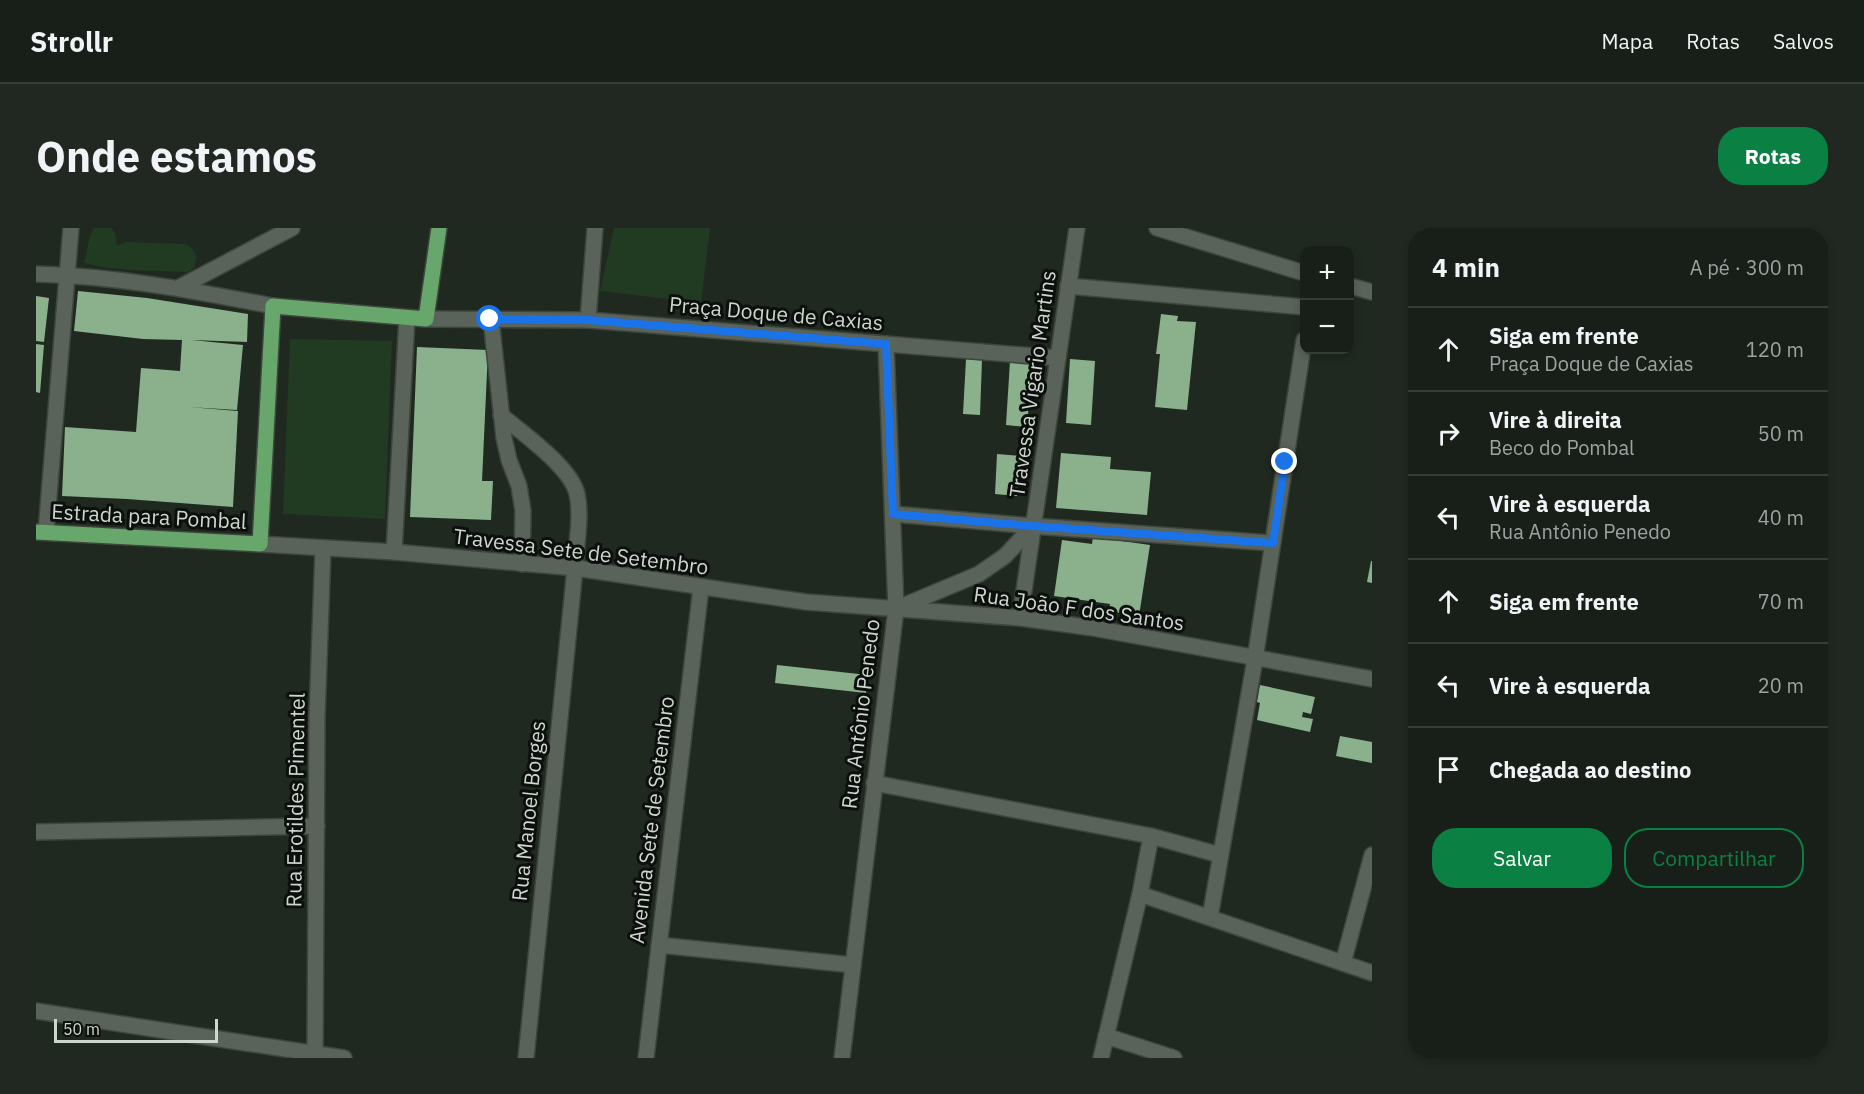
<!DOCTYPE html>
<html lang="pt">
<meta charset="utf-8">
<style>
:root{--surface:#181f18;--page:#212721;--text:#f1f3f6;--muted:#9fa2a2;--line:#363d37;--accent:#0b8043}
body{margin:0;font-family:"IBM Plex Sans",sans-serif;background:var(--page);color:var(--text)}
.controls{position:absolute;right:18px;top:18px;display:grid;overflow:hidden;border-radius:12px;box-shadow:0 3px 9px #0003}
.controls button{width:54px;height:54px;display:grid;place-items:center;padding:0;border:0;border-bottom:2px solid var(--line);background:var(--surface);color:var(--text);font:30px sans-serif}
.scale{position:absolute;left:18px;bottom:15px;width:164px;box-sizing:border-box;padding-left:6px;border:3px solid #cfd5cf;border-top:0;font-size:16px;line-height:21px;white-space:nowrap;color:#cfd5cf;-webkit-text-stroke:4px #0c100d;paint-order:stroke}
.stop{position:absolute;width:18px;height:18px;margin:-14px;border:4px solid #1a73e8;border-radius:50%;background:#fff}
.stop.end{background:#1a73e8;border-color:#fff;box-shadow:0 2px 6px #0008}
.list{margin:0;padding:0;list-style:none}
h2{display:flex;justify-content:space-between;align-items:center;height:78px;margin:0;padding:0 24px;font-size:26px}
h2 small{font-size:20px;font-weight:400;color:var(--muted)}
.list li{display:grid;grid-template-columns:39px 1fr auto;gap:18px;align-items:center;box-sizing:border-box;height:84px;padding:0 24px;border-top:2px solid var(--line)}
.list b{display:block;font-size:22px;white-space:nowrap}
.list p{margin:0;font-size:20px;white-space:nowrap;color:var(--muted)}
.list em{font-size:20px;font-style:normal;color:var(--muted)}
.actions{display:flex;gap:12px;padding:18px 24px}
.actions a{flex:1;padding:14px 0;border:2px solid var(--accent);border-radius:24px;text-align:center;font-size:21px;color:var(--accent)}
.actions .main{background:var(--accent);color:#fff}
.icon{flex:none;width:33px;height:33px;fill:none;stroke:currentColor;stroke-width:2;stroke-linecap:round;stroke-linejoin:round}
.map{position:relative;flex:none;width:1336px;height:830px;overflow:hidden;border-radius:24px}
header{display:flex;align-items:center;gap:36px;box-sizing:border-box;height:84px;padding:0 30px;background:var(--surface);border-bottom:2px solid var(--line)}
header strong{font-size:28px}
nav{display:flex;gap:33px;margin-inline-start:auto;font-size:21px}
.intro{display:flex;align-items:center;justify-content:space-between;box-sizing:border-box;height:144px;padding:0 36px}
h1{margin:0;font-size:42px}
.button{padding:15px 27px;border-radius:24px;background:var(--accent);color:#fff;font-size:21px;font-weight:700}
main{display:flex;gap:36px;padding:0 36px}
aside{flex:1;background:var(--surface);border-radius:24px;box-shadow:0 3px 9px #0003}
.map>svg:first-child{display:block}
</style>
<header>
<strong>Strollr</strong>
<nav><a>Mapa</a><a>Rotas</a><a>Salvos</a></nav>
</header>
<div class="intro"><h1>Onde estamos</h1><a class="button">Rotas</a></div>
<main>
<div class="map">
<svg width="1336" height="830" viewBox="0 0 1336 830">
<rect width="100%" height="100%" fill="#202920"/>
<!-- green -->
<g fill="#213a22">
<path d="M 58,0 L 75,0 L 79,5 L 81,18 L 90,14 L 150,16 C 161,23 162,28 158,40 L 152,44 C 118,42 81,44 48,35 C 52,22 51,12 58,0 Z"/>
<polygon points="578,0 674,0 665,75 564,63"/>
<polygon points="254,111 356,113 349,291 247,286"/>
</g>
<!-- building -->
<g fill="#8bb18c">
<polygon points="42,63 111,70 212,86 211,114 155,112 207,117 201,182 153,179 202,183 197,279 91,271 26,268 29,199 100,204 105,140 144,143 146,112 107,111 38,103"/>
<polygon points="0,68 13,70 8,114 0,113"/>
<polygon points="1125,86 1142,88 1141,93 1160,94 1151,182 1119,179 1124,126 1120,126"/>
<polygon points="0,116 8,117 4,165 0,164"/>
<polygon points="381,119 452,122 446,253 457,253 455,292 374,289"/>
<polygon points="930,131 946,132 944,187 927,186"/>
<polygon points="1034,131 1059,133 1055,197 1030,195"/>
<polygon points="974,133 996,136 991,199 970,197"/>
<polygon points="1025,225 1075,229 1074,241 1115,244 1111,287 1020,280"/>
<polygon points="961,226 984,228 981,268 959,266"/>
<polygon points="1057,309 1114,317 1103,388 1073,383 1074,376 1018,368 1026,312 1056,316"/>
<polygon points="1335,333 1336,333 1336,355 1331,354"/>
<polygon points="741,437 832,447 830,465 739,455"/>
<polygon points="1224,457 1279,469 1275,486 1267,484 1266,489 1277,491 1274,504 1221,492 1224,475 1221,474"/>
<polygon points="1304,508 1336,514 1336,535 1300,528"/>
</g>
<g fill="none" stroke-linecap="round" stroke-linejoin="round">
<!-- minor casing -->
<g stroke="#3d453d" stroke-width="18">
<g id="minor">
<path d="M 0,46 C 81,48 158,63 237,78"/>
<polyline points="1032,58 1268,79"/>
<polyline points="144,59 256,0"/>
<polyline points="390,91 552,92 1022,130"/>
<polyline points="455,91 468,210 473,232 483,258 487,283 486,336"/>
<polyline points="552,92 559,0"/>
<path d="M 465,187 C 486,205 535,239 541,266 C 546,289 540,317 539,340 L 490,830"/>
<polyline points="857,286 997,298 1237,315"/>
<polyline points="10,304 35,0"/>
<polyline points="224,316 358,324 539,340 770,374 984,390 1057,400 1336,451"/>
<polyline points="358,324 371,90"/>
<polyline points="862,380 943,346 969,328 997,298"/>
<polyline points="984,390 1041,0"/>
<polyline points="838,555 1115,608 1184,627"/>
<polyline points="0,604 281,598"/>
<polyline points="1104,666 1336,745"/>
<polyline points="1174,689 1219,431 1268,112"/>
<polyline points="623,717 817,737"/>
<polyline points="1307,735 1336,627"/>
<polyline points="0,783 308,830"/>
<polyline points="1070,808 1138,830"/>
<polyline points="279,824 281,489 287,321"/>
<polyline points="610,830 665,359"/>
<polyline points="806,830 860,381 850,116"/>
<polyline points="1065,830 1104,666 1115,608"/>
</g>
</g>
<!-- tertiary casing -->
<g stroke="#3d453d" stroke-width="18">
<g id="tertiary">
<polyline points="1121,0 1268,45"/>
<polyline points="1314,58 1336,64"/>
</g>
</g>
<!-- primary casing -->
<g stroke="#3d453d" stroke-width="18">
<polyline id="primary" points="0,304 224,316 237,78 390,91 403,0"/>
</g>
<!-- minor -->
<use href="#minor" stroke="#596359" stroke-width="15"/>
<!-- tertiary -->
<use href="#tertiary" stroke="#596359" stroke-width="15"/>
<!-- primary -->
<use href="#primary" stroke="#67a76b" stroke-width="15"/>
</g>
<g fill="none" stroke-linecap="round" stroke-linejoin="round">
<!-- route -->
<polyline stroke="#1a73e8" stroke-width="8" points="454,91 552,92 850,116 857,286 997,298 1237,315 1249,234"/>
</g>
<g text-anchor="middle" stroke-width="6" stroke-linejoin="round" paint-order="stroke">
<!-- street labels -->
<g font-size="21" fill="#cfd5cf" stroke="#0c100d">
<text transform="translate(740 86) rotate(5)" y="7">Praça Doque de Caxias</text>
<text transform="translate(997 156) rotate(-82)" y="7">Travessa Vigario Martins</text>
<text transform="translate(113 289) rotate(3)" y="7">Estrada para Pombal</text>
<text transform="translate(545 324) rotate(7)" y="7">Travessa Sete de Setembro</text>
<text transform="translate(1043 381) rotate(8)" y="7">Rua João F dos Santos</text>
<text transform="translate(825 486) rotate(-83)" y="7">Rua Antônio Penedo</text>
<text transform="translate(260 572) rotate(-89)" y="7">Rua Erotildes Pimentel</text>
<text transform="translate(493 583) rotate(-84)" y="7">Rua Manoel Borges</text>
<text transform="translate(616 592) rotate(-83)" y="7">Avenida Sete de Setembro</text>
</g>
</g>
</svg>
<div class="controls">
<button>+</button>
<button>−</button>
</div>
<div class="scale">50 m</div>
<div class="stop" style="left:454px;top:91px"></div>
<div class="stop end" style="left:1249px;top:234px"></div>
</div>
<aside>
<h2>4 min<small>A pé · 300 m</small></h2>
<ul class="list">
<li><svg class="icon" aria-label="ahead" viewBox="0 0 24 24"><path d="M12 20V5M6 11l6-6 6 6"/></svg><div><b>Siga em frente</b><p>Praça Doque de Caxias</p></div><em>120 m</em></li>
<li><svg class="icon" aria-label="right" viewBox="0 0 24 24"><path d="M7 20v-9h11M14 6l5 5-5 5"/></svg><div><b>Vire à direita</b><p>Beco do Pombal</p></div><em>50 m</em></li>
<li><svg class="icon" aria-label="left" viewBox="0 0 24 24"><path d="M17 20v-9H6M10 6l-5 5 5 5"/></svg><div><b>Vire à esquerda</b><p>Rua Antônio Penedo</p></div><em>40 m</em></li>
<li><svg class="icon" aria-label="ahead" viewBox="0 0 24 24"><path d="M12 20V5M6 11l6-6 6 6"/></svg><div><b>Siga em frente</b></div><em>70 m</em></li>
<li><svg class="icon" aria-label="left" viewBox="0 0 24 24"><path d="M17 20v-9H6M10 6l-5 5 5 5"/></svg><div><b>Vire à esquerda</b></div><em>20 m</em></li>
<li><svg class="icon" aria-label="arrive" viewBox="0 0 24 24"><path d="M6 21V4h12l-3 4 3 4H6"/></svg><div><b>Chegada ao destino</b></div></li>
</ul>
<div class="actions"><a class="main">Salvar</a><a>Compartilhar</a></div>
</aside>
</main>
